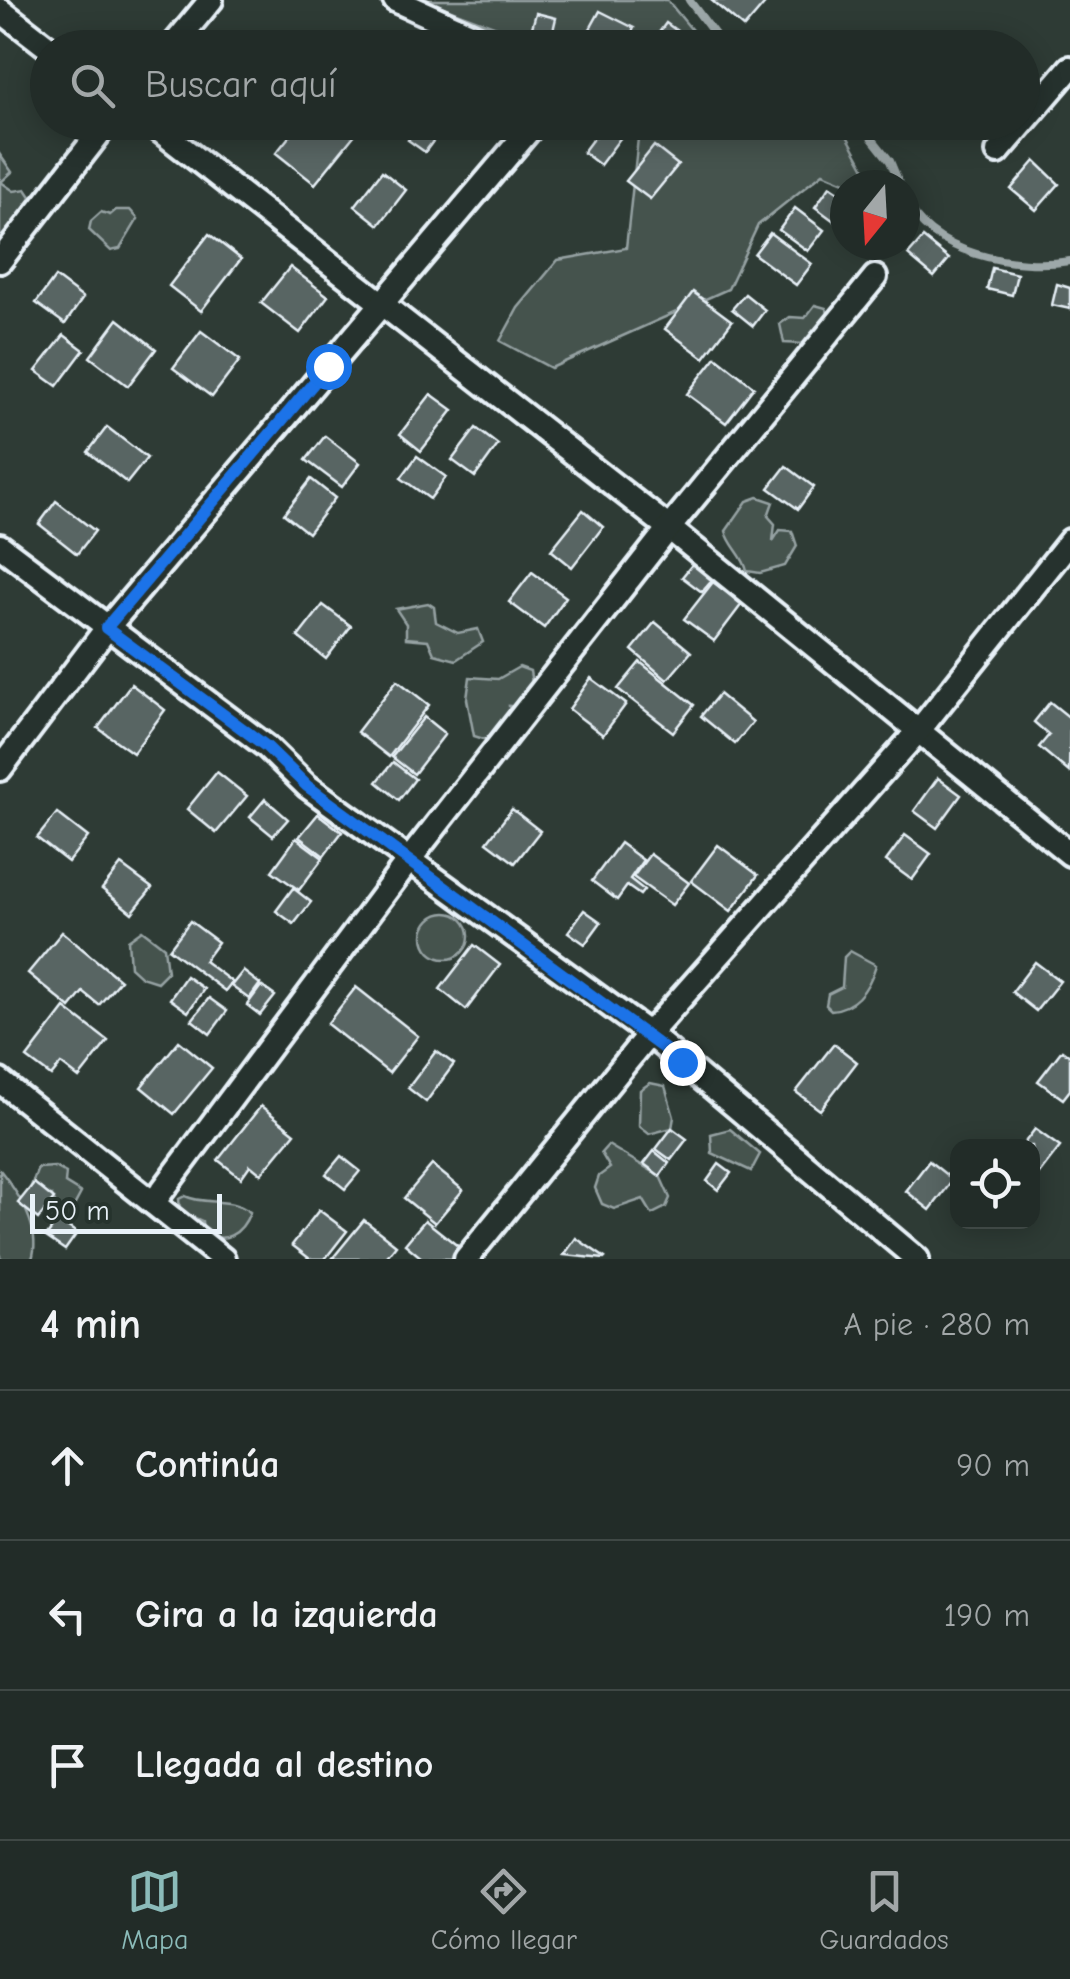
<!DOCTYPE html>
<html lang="es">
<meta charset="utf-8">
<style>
:root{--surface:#222c28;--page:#2a3430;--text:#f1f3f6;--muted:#a2a7a8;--line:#3f4845;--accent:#8bbbb9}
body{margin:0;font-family:"Comic Neue",sans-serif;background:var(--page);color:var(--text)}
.controls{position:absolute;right:30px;bottom:30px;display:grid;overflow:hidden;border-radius:20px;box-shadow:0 5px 25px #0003}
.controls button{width:90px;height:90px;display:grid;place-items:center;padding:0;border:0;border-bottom:2px solid var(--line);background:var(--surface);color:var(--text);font:50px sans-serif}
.compass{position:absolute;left:830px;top:170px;width:90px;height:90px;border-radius:50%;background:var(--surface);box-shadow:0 5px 25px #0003;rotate:198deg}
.scale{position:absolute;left:30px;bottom:25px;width:192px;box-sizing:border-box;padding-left:10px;border:5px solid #e8f1f8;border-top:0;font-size:28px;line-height:35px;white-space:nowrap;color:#e8f1f8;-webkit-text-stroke:8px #26332d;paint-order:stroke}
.stop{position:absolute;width:30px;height:30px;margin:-22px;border:8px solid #1a73e8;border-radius:50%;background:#fff}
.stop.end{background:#1a73e8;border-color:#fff;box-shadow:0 2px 10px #0008}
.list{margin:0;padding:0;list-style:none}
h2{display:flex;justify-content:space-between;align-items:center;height:130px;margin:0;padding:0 40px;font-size:42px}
h2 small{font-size:32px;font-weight:400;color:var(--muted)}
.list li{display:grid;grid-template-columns:65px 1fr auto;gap:30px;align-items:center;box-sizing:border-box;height:150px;padding:0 40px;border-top:2px solid var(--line)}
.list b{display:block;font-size:38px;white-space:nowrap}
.list em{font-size:32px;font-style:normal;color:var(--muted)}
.icon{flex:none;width:55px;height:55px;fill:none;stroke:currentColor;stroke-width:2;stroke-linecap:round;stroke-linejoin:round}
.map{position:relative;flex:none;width:1070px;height:1259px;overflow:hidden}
.search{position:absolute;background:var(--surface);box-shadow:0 5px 25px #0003;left:30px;right:30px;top:30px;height:110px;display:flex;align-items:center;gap:25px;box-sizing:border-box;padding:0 35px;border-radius:55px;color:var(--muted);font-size:38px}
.sheet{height:580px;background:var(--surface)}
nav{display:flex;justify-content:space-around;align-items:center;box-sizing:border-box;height:140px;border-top:2px solid var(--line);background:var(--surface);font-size:28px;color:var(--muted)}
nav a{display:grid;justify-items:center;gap:5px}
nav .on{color:var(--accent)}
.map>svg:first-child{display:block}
</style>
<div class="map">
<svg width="1070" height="1259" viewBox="0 0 1070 1259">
<rect width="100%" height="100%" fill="#2e3b35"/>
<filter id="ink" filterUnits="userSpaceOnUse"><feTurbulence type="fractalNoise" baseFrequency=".01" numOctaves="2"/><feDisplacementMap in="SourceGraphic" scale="20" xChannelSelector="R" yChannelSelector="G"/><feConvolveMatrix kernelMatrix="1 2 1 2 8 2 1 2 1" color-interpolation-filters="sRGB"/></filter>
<g filter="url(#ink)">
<!-- green -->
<g fill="#45524e" stroke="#96a2a3" stroke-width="2.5">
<polygon points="424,0 667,0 706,47 550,47"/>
<polygon points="723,122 840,123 874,185 852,185 823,173 758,225 728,289 551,368 500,341 518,308 558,260 626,248 638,138 654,123 704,123 715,128"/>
<polygon points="0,155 12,172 1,182 14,191 26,189 34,201 0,245"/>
<polygon points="116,210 130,210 138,219 120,249 111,251 89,230 91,221 101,212 110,215"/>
<polygon points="815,305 826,308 833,325 804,344 784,343 780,324 790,317 805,318"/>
<path d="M 758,497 L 773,502 L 768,516 L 775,524 L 773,541 L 780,530 L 792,531 L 797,546 L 785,566 L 760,573 L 747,571 C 743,554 730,547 726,531 L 747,501 Z"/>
<polygon points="428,603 434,607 436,622 458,633 478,629 483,642 456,660 434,654 428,640 406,638 406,624 396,609"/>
<polygon points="519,667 530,671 533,690 519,707 509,706 510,719 490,741 474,736 467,699 470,677 498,679"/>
<circle cx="446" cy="936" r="23"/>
<polygon points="142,930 164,947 167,972 157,982 141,977 130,967 128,940"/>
<path d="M 850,951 L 876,965 C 869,988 856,1008 831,1010 L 826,1005 L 828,994 L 842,987 L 844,957 Z"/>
<polygon points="650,1083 665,1086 674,1117 672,1128 649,1134 639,1126 640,1090"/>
<polygon points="730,1129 760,1154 751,1171 712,1153 711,1134"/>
<polygon points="608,1145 660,1176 670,1198 666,1207 652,1214 643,1199 614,1209 602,1204 595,1188 599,1176 610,1168 601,1153"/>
<polygon points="55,1167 66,1173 65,1183 81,1193 73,1208 64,1211 57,1207 52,1196 45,1198 30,1189 38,1168"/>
<path d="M 0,1170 C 19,1194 42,1229 32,1259 L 0,1259 Z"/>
<path d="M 185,1196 C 206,1206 229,1196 250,1212 C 242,1234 223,1246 203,1231 L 202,1221 L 180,1211 L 179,1199 Z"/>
</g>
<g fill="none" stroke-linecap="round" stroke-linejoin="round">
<!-- stream -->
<g stroke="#9da8a9" stroke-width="8">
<polyline points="689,0 719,40 732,48"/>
<polyline points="859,122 890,161 900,185"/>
<path d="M 905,198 C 928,254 1016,270 1070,261"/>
</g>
</g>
<!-- building -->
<g fill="#596563" stroke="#e8f1f8" stroke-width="2.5">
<polygon points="711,0 768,0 744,28"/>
<polygon points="600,11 634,28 624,47 590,29"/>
<polygon points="536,13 556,18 549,48 527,46"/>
<polygon points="666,23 680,33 670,48 660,48 652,42"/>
<polygon points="301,122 353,122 360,128 315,184 276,153"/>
<polygon points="420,123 437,136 425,152 408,140"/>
<polygon points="604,124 621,137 600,165 583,152"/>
<polygon points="654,146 678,165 650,199 626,181"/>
<polygon points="1035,161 1059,184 1036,210 1011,189"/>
<polygon points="382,171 406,190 379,225 355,206"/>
<polygon points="830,186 845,196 845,229 815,207"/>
<polygon points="795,208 824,230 808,251 779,230"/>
<polygon points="770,233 812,264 796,285 754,254"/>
<polygon points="209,234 241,259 201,311 169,286"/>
<polygon points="923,238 949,259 934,277 908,255"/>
<polygon points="290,267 328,296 300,333 261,303"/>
<polygon points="992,268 1017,274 1012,295 987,289"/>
<polygon points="55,277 83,298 65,324 36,303"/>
<polygon points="1057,284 1070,288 1070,309 1052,305"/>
<polygon points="693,292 732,321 704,358 665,329"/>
<polygon points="745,294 765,310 753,326 732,309"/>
<polygon points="118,319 156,349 128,386 90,357"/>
<polygon points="201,331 240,360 212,397 173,368"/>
<polygon points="64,335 84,350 57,386 36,371"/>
<polygon points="716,357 754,387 726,423 687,394"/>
<polygon points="431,394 453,410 421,451 400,434"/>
<polygon points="107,427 147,458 127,483 88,452"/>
<polygon points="476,428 498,445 475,477 452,460"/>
<polygon points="325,436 360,463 342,487 306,460"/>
<polygon points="417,456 446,477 430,499 401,478"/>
<polygon points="786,466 814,487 798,509 769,488"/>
<polygon points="311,479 335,498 308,533 284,514"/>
<polygon points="56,501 95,531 77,554 39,524"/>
<polygon points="583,510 603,527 572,567 551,550"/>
<polygon points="695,561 715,577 702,592 682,577"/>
<polygon points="532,572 566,597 544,628 509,602"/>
<polygon points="713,582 742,604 714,641 684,619"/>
<polygon points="323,605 351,626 326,659 298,637"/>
<polygon points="655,622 691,652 667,680 632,650"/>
<polygon points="640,662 694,705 673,732 618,689"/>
<polygon points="591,678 626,704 603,735 569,709"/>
<polygon points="397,680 429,705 389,757 357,732"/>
<polygon points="131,684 165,710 133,753 98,728"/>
<polygon points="719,694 753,722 735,744 701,716"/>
<polygon points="1050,702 1070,718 1069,772 1039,747 1049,735 1034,722"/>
<polygon points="424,717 445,734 414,774 392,757"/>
<polygon points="393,762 415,779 399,800 377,782"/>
<polygon points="217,772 247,796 216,833 187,809"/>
<polygon points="938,778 961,795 937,828 914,811"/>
<polygon points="265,799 288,819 273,836 250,817"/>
<polygon points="512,809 540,831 515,863 487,842"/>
<polygon points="57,813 88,837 68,862 37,838"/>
<polygon points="318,814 342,832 324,856 299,837"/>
<polygon points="905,835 931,854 912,880 886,861"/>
<polygon points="296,838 323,858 299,890 272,871"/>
<polygon points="620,843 643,860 630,879 644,890 640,895 627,886 617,900 592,881"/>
<polygon points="718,845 758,875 731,911 691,881"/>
<polygon points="650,854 689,883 672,905 633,877"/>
<polygon points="121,865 152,888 132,913 102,889"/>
<polygon points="293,888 311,902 294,924 276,911"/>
<polygon points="584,910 601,922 585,944 568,932"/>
<polygon points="190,921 218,942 204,961 232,982 225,991 169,949"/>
<polygon points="62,932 120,980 99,1005 83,992 70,1008 28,973"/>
<polygon points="474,945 500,965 466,1010 440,989"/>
<polygon points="1035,962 1060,981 1036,1011 1012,992"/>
<polygon points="243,971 260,984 249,999 231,986"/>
<polygon points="186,976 204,989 188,1012 170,999"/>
<polygon points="261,986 275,996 260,1015 247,1005"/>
<polygon points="356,987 418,1036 389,1073 327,1024"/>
<polygon points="209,998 227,1011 210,1034 192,1020"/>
<polygon points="65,1008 108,1041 79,1078 61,1064 51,1076 27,1058"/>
<polygon points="179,1041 212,1068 174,1114 141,1087"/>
<polygon points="834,1044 857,1062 820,1110 796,1092"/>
<polygon points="1062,1050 1070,1056 1070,1090 1063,1099 1038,1081"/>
<polygon points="436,1051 454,1064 426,1102 408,1088"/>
<polygon points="261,1106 295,1133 261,1174 250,1165 241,1178 218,1160"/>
<polygon points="672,1128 687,1139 671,1160 656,1149"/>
<polygon points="1035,1129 1060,1147 1036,1178 1032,1146 1022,1146"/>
<polygon points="654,1151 669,1163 660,1176 644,1164"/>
<polygon points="341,1156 360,1171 345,1189 326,1174"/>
<polygon points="929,1161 953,1180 930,1210 906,1191"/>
<polygon points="719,1164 731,1173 718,1190 707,1181"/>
<polygon points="432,1165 463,1190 435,1223 404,1198"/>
<polygon points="34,1183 54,1199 38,1219 18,1203"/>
<polygon points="319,1210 347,1231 325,1259 310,1259 292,1245"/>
<polygon points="58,1220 77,1233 65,1250 46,1237"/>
<polygon points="364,1220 396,1245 385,1259 332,1259"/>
<polygon points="425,1220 464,1251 457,1259 423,1259 405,1244"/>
<polygon points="576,1238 605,1258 604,1259 564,1255"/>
</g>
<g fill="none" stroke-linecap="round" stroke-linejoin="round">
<!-- street casing -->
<g stroke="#e8f1f8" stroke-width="30">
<g id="street">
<polyline points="395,0 501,48"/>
<polyline points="0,10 49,48"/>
<polyline points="171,48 211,0"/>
<polyline points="149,122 669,528 1070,854"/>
<polyline points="998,152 1070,68"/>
<polyline points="0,261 108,122"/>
<polyline points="0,546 267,747 307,786 649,1034 917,1259"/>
<polyline points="0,769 107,628 536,122"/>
<polyline points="0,1081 223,1259"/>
<polyline points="153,1203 409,860 669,528 875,277"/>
<polyline points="466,1259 649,1034 920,729 1070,541"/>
</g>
</g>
<!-- street -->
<use href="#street" stroke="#26332d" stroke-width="22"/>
</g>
</g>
<g fill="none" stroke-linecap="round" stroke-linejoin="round" filter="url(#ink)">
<!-- route -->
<polyline stroke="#1a73e8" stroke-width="12" points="328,366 106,628 267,747 307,786 682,1062"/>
</g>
</svg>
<div class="controls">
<button><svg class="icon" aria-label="locate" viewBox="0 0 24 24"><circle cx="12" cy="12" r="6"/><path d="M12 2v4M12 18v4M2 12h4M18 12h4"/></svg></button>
</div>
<svg class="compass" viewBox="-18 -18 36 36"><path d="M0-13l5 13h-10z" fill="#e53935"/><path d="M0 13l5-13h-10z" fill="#a2a7a8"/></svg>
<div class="scale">50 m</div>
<div class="stop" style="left:328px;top:366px"></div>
<div class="stop end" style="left:682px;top:1062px"></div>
<div class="search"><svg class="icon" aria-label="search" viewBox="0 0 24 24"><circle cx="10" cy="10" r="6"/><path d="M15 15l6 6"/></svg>Buscar aquí</div>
</div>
<section class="sheet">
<h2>4 min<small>A pie · 280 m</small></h2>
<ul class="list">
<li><svg class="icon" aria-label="ahead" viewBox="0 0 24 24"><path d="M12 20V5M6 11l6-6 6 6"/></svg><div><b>Continúa</b></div><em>90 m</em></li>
<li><svg class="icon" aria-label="left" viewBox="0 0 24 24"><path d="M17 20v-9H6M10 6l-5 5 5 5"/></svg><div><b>Gira a la izquierda</b></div><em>190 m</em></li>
<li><svg class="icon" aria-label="arrive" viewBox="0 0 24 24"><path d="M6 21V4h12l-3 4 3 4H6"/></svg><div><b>Llegada al destino</b></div></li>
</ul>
</section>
<nav>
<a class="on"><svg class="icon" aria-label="map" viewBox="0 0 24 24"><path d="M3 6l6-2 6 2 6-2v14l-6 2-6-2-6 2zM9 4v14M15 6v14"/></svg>Mapa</a>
<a><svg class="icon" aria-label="directions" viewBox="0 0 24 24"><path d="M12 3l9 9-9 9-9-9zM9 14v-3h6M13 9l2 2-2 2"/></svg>Cómo llegar</a>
<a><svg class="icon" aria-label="saved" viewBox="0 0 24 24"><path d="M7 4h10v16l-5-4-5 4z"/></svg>Guardados</a>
</nav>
